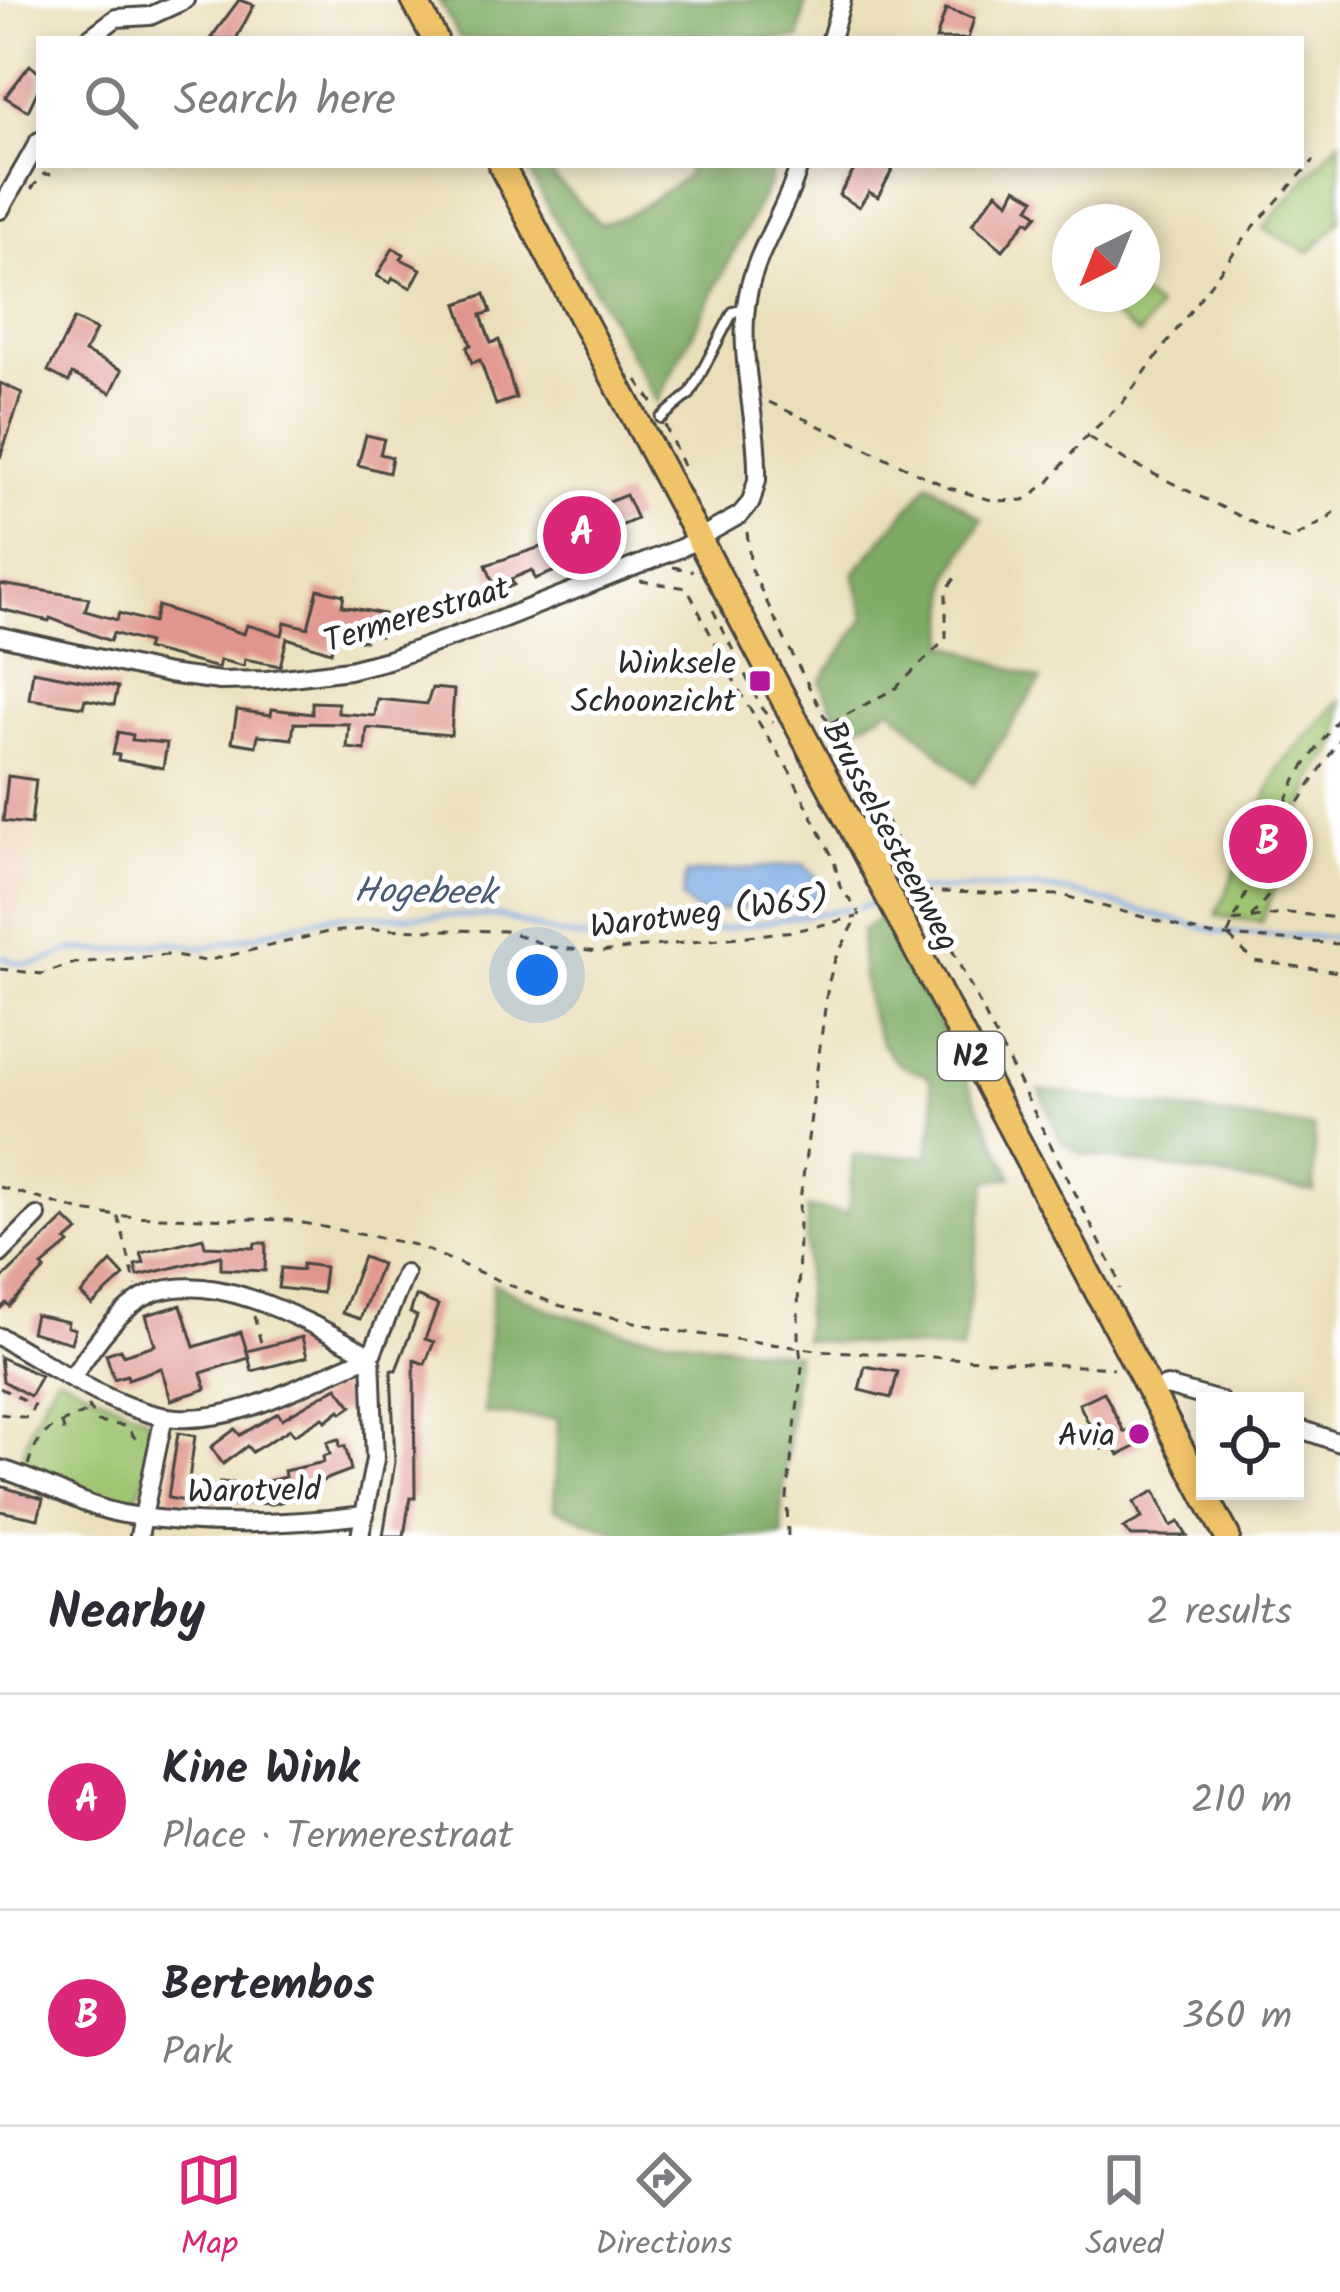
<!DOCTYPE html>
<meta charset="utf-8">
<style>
:root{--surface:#fff;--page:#f2f2f3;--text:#2b2b33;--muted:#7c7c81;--line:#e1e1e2;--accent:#db2777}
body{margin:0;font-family:Kalam,sans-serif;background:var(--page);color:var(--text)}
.controls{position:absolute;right:36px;bottom:36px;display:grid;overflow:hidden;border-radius:0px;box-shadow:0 6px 18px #0003}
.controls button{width:108px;height:108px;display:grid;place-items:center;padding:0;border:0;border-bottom:3px solid var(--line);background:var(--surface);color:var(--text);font:60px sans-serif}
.compass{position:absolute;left:1052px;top:204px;width:108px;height:108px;border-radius:50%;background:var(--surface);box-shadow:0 6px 18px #0003;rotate:223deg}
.you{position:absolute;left:537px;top:975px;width:42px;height:42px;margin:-30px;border:9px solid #fff;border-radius:50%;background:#1a73e8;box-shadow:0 0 0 18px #1a73e833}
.badge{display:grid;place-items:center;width:78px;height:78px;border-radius:50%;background:var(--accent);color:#fff;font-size:39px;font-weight:700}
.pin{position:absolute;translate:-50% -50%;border:6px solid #fff;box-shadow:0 3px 12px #0006}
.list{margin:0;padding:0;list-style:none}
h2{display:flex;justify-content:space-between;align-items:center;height:156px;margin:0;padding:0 48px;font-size:51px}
h2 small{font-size:39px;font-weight:400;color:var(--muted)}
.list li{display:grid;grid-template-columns:78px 1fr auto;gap:36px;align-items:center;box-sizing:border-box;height:216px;padding:0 48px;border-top:3px solid var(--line)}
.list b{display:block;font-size:45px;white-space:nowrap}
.list p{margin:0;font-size:39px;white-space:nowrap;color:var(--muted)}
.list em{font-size:39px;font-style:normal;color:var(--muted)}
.icon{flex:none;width:66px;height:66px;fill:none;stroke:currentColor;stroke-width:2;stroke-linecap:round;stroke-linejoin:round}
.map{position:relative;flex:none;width:1340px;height:1536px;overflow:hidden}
.search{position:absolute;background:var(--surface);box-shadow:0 6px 18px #0003;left:36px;right:36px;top:36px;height:132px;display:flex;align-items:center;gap:30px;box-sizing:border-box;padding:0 42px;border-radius:0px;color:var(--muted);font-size:45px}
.sheet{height:588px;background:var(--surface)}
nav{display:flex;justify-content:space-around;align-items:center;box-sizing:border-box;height:168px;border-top:3px solid var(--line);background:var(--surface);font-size:33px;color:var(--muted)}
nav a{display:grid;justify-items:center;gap:6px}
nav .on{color:var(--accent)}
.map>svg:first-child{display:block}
</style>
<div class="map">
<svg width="1340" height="1536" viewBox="0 0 1340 1536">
<rect width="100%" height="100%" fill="#fff"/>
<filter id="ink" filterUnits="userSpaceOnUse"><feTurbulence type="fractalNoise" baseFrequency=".00833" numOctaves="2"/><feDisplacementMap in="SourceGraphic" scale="24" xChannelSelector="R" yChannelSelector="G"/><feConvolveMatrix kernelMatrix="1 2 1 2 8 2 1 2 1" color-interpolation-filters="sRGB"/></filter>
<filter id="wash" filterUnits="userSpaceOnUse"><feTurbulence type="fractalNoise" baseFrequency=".004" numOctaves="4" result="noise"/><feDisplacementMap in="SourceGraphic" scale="48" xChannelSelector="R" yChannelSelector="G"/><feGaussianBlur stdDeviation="2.7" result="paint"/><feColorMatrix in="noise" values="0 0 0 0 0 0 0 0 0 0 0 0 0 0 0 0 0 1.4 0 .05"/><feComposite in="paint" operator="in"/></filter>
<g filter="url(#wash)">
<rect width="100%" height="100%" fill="#ebdfbb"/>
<!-- built -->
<polygon fill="#f0d5bc" points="0,820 35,826 13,947 0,946"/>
<!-- green -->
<g fill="#9ec571" stroke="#64784e" stroke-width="3">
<polygon points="1340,140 1340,221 1309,253 1263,228"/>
<polygon points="1083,294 1139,294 1158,308 1139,335"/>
<polygon points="1340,700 1340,741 1316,772 1262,922 1216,916 1279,767"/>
<path d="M 57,1375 L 149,1419 C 156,1442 146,1494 124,1507 L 19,1465 L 33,1421 Z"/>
</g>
<!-- forest -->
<g fill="#7eaa63" stroke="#546a47" stroke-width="3">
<polygon points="439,0 806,0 799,39 460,39"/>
<polygon points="525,165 542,165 600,224 629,215 686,177 689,165 773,165 767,188 657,402"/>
<polygon points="929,483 982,519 950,575 947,644 1041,680 973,785 891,708 844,734 820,682 865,618 854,573"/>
<path d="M 881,916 L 949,1042 L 1012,1177 L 987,1181 L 962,1351 L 804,1340 L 807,1208 L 848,1213 L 853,1156 L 927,1156 L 936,1112 L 929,1076 C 919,1072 902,1068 894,1060 C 868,1032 858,968 862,931 Z"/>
<polygon points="1040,1090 1314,1128 1314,1192 1079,1153 1061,1141"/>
<polygon points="493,1283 553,1311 626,1332 796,1354 781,1515 783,1536 626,1536 554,1508 558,1419 484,1413"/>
</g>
<!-- water -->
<polygon fill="#78a9e3" stroke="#526a87" stroke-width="3" points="803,864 817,877 817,899 697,913 682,898 686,874"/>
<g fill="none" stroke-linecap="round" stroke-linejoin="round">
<!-- stream -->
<g stroke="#78a9e3" stroke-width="4.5">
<polyline points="916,890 1037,888 1070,892 1219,932 1340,938"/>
<polyline points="859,907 871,904"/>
<polyline points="0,957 23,964 39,963 72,950 112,951 168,942 205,948 330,916 500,916 556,934 597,940 721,929 851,908"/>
</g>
</g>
<g id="blocks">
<!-- building -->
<g fill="#e0958e">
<polygon points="239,0 254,5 236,39 210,39"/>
<polygon points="946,9 974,18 968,39 936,39"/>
<polygon points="30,65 39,73 39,88 28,111 5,97"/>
<polygon points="857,165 895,165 878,197 869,192 859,207 839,195"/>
<polygon points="1016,188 1035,199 1029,207 1038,215 1031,223 1027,220 1003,250 972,224 997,192 1009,202"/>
<polygon points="393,248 404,254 401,259 421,269 411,288 393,278 390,283 377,276"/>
<polygon points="485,294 491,312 481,315 491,343 499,340 516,398 496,405 480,360 472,363 467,347 471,345 457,304"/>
<polygon points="74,319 96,330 85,352 122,370 111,393 72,374 69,382 48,371"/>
<polygon points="0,383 22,393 0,458"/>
<polygon points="366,435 384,439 380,454 392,457 389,473 358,465"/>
<polygon points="626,495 637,519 597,536 600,545 560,560 563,568 535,579 532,570 511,579 514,585 497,592 486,565 568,538 563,525 603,510 601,505"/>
<polygon points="0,584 89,598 85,611 117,620 119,613 153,623 158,606 244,634 247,625 282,635 285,622 308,628 318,589 344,595 342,606 384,614 380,636 366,634 365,641 335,635 331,652 287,638 280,666 245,659 244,666 220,660 218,668 146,649 148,643 113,633 110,641 50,618 49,621 0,609"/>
<polygon points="33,671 118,687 114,705 85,699 83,707 29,699"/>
<polygon points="432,688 454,690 451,735 367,728 365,750 347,748 349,724 294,723 292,739 258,735 256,746 232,742 237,710 271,715 272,709 312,714 312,702 338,703 338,713 375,716 377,699 427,704"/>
<polygon points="118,732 133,735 132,740 167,743 163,768 118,760 119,755 113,754"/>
<polygon points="8,776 36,780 31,824 3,821"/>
<polygon points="65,1218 78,1231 66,1241 69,1244 42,1266 45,1269 9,1306 6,1303 0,1309 0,1281"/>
<polygon points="203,1238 205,1246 254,1248 255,1243 266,1243 265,1271 221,1269 221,1256 138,1276 135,1265 144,1263 141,1253"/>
<polygon points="363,1257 381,1264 360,1319 342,1313"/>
<polygon points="111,1262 124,1276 92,1305 81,1294"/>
<polygon points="302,1264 325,1267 322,1293 278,1288 281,1268 302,1270"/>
<polygon points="416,1296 438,1305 425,1339 434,1342 425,1364 414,1360 415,1498 410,1498 404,1536 383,1536 395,1462 391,1370 396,1370 417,1316 410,1313"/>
<polygon points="181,1305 194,1347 241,1332 249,1358 201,1373 206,1389 171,1400 161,1368 128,1379 127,1375 114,1379 106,1354 121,1349 123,1355 155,1345 146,1315"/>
<polygon points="35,1315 68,1322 67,1327 75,1329 71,1343 31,1332"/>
<polygon points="302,1337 307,1357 252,1371 247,1351"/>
<polygon points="0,1357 41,1376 30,1396 3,1381"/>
<polygon points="865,1366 898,1372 891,1398 859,1390"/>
<polygon points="337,1387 352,1406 342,1413 340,1410 326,1421 323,1417 294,1435 290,1429 252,1452 247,1446 223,1464 211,1447 235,1429 240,1435 278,1413 282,1419"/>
<polygon points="1104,1392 1124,1432 1140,1424 1149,1440 1119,1455 1113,1443 1102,1449 1079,1404"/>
<polygon points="178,1433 195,1436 186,1501 168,1498"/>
<polygon points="339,1439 340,1447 345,1446 351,1470 290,1493 292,1499 273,1504 210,1501 211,1489 220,1489 220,1482 269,1487 268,1481 285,1477 284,1471 324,1462 323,1456 330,1454 327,1442"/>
<polygon points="0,1486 43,1499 38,1519 0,1511"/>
<polygon points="1155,1491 1171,1526 1179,1522 1187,1536 1131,1536 1123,1528 1142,1518 1134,1502"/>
</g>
</g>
</g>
<g filter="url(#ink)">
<use href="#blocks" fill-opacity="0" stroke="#484641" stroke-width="3"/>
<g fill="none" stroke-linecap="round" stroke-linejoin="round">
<!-- service casing -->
<g stroke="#484641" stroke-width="14">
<polyline id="service" points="661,418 690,394 733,312 745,309"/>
</g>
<!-- minor casing -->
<g stroke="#484641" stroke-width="22">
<g id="minor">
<polyline points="88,39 116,18 150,16 185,0"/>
<polyline points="831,39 842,0"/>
<polyline points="0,210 39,141"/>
<path d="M 0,636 L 168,674 L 220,681 L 267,680 L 349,670 L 388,660 L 499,620 L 681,548 L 740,515 L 751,502 L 757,480 C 759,419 736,354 748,294 C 757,248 787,210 799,165"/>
<polyline points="0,1254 37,1216"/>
<path d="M 0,1337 C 49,1364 121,1415 177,1418 C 245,1422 310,1379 371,1356 L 405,1274"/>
<path d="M 72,1377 C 91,1350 110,1320 138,1301 C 202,1259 313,1324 371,1356 L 375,1459 L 360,1536"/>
<polyline points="1149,1392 1167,1386 1220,1401"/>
<polyline points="1295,1427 1340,1443"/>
<path d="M 0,1469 C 42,1480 80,1506 123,1514 C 203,1528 284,1525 365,1515"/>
<polyline points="139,1536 164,1416"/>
</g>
</g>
<!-- primary casing -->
<g stroke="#484641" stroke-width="30">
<g id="primary">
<polyline points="414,0 435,39"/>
<polyline points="501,165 1227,1536"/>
</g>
</g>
<!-- path -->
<g stroke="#484641" stroke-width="3" stroke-dasharray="9 9" stroke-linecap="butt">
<polyline points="31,189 44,174 57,175"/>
<polyline points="637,380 655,406"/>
<polyline points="769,402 949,488 995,501 1024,500 1049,482 1081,442 1123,402 1249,232 1314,160"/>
<polyline points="665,425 683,466"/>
<polyline points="1089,437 1127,461 1289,540 1328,519 1340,506"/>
<polyline points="747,532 751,569 785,640 823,714 852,752 1116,1274 1119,1289"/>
<polyline points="673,567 693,571"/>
<polyline points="640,581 687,588 742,696 790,772 834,860 840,887 859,912"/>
<polyline points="713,610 762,709 773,722"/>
<polyline points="831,723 896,688 946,639 946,591 956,577"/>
<polyline points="905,891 1061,895 1210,935 1340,944"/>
<polyline points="1251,917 1269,895 1298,804 1340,739"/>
<polyline points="1233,921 1289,913 1340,918"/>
<polyline points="1228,934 1297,777 1340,716"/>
<polyline points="1229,937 1254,961 1340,972"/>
<polyline points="0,969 42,974 75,963 167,955 206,961 328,932 370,929 507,931 551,947 599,952 794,931 857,917"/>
<polyline points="0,1187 82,1211 118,1216 288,1220 415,1245 557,1305 676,1331 816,1350 1114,1368"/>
<polyline points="118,1216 136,1286"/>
<polyline points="254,1316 261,1343"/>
<polyline points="0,1388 34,1405 29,1418 0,1414"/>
<polyline points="88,1406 98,1422 126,1426 138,1442 143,1443"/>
<polyline points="62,1423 66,1439"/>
<path d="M 28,1465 C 40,1427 54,1426 88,1412"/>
<polyline points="788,1536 787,1497 802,1367 798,1337 799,1208 828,985 835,959 860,913"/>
</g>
<!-- service -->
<use href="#service" stroke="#fff" stroke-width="8"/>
<!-- minor -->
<use href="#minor" stroke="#fff" stroke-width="16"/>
<!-- primary -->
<use href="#primary" stroke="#f1c369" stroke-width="24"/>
</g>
</g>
<!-- markers -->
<g fill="#b5179e" stroke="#fff" stroke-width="4.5">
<rect x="748" y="669" width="24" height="24" rx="6"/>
<circle cx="1139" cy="1434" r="12"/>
</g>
<g text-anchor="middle" stroke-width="10" stroke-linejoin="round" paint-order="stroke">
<!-- shield labels -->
<rect fill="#fff" stroke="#6b6b6b" stroke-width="3" x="938" y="1032" width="66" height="48" rx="9"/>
<g font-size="30" font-weight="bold" fill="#2b2b2b">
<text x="971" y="1066">N2</text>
</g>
<!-- street labels -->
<g font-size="33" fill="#2b2b2b" stroke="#fff">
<text transform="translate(416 613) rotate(-17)" y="12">Termerestraat</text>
<text transform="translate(892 835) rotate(62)" y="12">Brusselsesteenweg</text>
<text transform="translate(709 911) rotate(-7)" y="12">Warotweg (W65)</text>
<text transform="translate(254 1489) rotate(-1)" y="12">Warotveld</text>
</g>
<!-- poi labels -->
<g font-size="33" fill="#2b2b2b" stroke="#fff" text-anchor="end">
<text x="736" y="674">Winksele<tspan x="736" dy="38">Schoonzicht</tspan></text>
<text x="1115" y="1446">Avia</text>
</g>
<!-- water labels -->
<g font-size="36" font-style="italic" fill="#4a5d75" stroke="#fff">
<text transform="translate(425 890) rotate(1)" y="13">Hogebeek</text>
</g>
</g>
</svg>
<div class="controls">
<button><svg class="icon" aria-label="locate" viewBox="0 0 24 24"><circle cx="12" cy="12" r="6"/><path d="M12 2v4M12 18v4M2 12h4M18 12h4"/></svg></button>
</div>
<svg class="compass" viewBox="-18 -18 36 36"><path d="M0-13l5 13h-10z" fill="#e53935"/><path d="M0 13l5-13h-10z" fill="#7c7c81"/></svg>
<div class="you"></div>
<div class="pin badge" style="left:582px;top:535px">A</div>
<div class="pin badge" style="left:1268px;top:844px">B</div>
<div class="search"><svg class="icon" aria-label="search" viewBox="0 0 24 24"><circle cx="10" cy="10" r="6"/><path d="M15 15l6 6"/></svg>Search here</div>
</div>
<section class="sheet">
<h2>Nearby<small>2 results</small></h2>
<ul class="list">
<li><span class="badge">A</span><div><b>Kine Wink</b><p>Place · Termerestraat</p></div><em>210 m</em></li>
<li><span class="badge">B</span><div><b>Bertembos</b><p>Park</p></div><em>360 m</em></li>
</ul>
</section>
<nav>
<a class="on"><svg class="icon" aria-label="map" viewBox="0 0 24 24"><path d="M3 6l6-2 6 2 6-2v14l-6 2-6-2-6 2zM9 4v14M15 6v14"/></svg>Map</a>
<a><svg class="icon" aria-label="directions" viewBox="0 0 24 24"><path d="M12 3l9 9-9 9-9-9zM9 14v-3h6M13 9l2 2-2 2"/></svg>Directions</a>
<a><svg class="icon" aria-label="saved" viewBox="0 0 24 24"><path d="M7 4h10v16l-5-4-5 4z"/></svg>Saved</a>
</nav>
